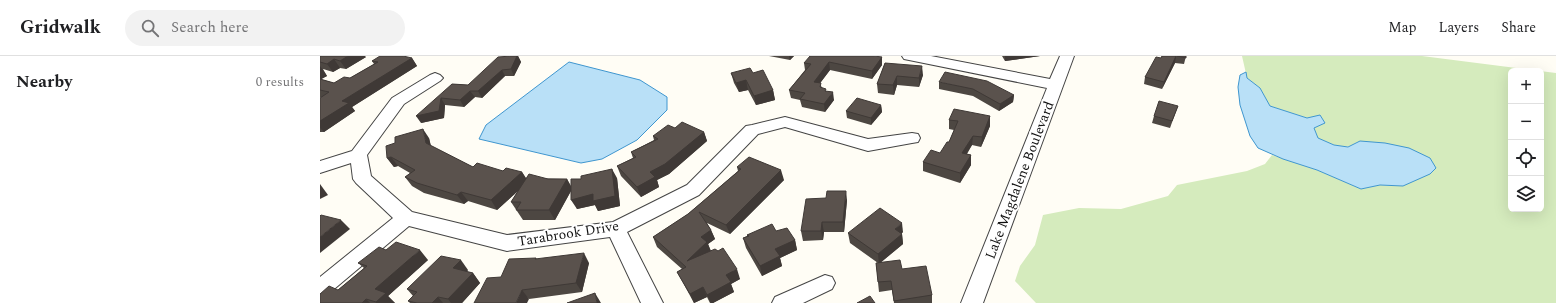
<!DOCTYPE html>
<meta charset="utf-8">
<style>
:root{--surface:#fff;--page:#f2f2f2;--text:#202124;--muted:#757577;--line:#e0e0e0}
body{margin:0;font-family:Spectral,serif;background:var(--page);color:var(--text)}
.controls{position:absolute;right:12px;top:12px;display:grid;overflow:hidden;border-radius:6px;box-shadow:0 4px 16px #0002}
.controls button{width:36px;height:36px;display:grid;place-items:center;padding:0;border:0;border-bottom:1px solid var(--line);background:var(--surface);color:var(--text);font:20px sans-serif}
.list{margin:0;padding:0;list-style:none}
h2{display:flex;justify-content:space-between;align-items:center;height:52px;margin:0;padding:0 16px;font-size:17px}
h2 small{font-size:13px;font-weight:400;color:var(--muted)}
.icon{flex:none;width:22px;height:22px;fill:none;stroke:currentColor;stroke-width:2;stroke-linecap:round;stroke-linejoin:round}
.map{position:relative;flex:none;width:1236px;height:247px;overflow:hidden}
header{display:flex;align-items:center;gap:24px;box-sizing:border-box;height:56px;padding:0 20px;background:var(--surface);border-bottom:1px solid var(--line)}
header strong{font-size:19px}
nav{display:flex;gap:22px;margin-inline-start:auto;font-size:14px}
.search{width:280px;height:36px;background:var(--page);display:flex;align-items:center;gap:10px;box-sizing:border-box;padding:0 14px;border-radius:22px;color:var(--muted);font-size:15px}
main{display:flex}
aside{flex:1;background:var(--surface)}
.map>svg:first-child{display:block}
</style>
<header>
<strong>Gridwalk</strong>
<div class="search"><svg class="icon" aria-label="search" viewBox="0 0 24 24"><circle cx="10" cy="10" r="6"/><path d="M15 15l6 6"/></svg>Search here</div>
<nav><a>Map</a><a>Layers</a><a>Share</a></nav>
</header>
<main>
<aside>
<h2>Nearby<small>0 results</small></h2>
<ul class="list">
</ul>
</aside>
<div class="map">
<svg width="1236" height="247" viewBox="0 0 1236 247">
<rect width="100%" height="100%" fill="#fffdf5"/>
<!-- green -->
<path fill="#d5ebbd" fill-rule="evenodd" d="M 922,0 L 1102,0 L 1236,17 L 1236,247 L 716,247 L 695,225 L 700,210 L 715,189 L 723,159 L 759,152 L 801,153 L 848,140 L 857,129 L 927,115 L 945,108 L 952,99 L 997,114 L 1041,133 L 1060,129 L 1083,130 L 1110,102 C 1086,91 1067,87 1041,86 C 1037,85 1034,89 1030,90 C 1019,93 1007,86 998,82 L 994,72 L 987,62 L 950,50 L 940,32 L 927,22 ZM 1191,15 L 1221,15 L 1221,153 L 1191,153 Z"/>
<!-- water -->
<g fill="#b9e0f7" stroke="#3f96cf">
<polygon points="249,6 320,24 347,41 347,54 317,84 282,103 261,107 159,83 166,69"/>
<polygon points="926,16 927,22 940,32 950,50 987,62 1000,59 1005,67 994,72 998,82 1014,89 1028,91 1040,85 1065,87 1089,92 1110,102 1116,112 1110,118 1083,130 1060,129 1041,133 997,114 963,103 938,92 930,80 920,49 918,31 920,19"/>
</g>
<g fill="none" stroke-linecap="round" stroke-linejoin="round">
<!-- minor casing -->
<g stroke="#444" stroke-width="2">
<g id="minor">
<polygon points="582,0 611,0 730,23 740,0 754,0 663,247 641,247 727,32 589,4 584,3"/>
<polygon points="115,17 120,19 123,22 120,25 84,48 47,99 51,120 92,156 187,179 293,166 367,129 426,70 432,69 465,61 548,83 592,77 598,78 600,82 598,86 592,87 548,95 465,71 438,78 379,139 307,176 343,247 321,247 290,181 187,195 89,170 7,239 0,242 0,221 73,162 36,127 33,123 31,107 0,117 0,105 32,95 72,42 110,19"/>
<polygon points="505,219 512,221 515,227 512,233 483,247 452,247 455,241"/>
</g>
</g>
<!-- minor -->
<use href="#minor" fill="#fff" fill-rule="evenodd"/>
</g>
<!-- wall -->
<g fill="#4d4742">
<polygon points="0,0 46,1 26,13 20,12 13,16 3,13 7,20 0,23 14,27 30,22 54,8 52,5 92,2 97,10 32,51 35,55 4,76 0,76 0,42 2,41 0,41"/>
<polygon points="191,0 198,0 201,6 194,20 185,20 162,42 155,41 144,51 125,49 124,62 101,67 132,28 148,29"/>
<polygon points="449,0 474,0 470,4"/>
<polygon points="682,0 720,0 685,5"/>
<polygon points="842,0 866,0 864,8 855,7 842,33 824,28 825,21 841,2"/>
<polygon points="562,1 562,9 552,23 510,14 500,27 502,32 506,35 514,44 505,56 482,51 480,44 471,42 469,34 485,14 484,7"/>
<polygon points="565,7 603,19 599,31 577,29 574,39 558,37 557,28"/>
<polygon points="411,17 433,17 453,34 455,44 436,49 428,34 419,36 414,27"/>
<polygon points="619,26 694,39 693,46 679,55 653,40 619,33"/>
<polygon points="561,49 562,56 551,69 527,62 526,55"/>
<polygon points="858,50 850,72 832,67 834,60"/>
<polygon points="670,60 670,70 661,91 652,89 647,98 651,99 651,109 640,127 603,115 603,106 620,97 629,86 634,74 629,73 629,64"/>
<polygon points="355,72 384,76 387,85 349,118 337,124 339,131 321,141 301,120 297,110 313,102 311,96 334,84 333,80"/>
<polygon points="109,82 111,90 153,111 183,115 202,116 206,122 247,123 251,130 297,122 300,150 278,155 275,149 257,153 251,135 235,164 203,164 191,146 198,135 177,154 148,145 144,148 104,137 92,130 85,121 90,117 78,110 74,111 67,102"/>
<polygon points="417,111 464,124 410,178 387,167 391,174 395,183 388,188 391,195 420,223 411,228 414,236 393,247 390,247 387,241 374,247 362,225 357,216 362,213 337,191 333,181 368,158 418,115"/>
<polygon points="527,144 524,176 504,176 503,184 483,185 481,175"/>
<polygon points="456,175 475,184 477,194 460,202 462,210 442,220 426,192 423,182 427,180 427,179"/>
<polygon points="583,176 581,178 582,178 583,188 561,206 582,213 612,239 612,247 574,247 572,234 559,236 556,207 558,207 530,187 528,177"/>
<polygon points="66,194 108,204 68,240 75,247 0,247 18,234 44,212 38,207"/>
<polygon points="216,202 217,203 269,207 262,236 209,243 181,221"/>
<polygon points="148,214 147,216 153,217 160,227 142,247 90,247 88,245 93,240 87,233"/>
</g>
<!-- shaded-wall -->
<g fill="#3f3936">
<polygon points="28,0 45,0 46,1 26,13 20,5"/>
<polygon points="197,0 198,0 201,6 194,20 191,13"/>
<polygon points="469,0 474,0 470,4"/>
<polygon points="685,0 720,0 685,5"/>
<polygon points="856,0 855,7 842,33 844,26"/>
<polygon points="562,1 562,9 552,23 552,15"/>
<polygon points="92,2 97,10 32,51 35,55 4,76 0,72 0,65 22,45"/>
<polygon points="14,3 20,12 13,16 7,8"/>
<polygon points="509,6 510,14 495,34 494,26"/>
<polygon points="0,10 7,20 0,24"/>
<polygon points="602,10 603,19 599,31 599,22"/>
<polygon points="182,14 185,20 162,42 158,35"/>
<polygon points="577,20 577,29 574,39 573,29"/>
<polygon points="426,24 428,34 419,36 416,27"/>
<polygon points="453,34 455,44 436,49 434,40"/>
<polygon points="150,35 155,41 144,51 140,44"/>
<polygon points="513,36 514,44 505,56 504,48"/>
<polygon points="694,39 693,46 679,55 680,48"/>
<polygon points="121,42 125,49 124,62 101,67 96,60"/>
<polygon points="561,49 562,56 551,69 551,62"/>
<polygon points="670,60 670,70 661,91 662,81"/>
<polygon points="103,73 109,82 112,96 106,87"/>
<polygon points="384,76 387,85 349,118 337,124 339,131 321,141 317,131 330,116"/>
<polygon points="653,80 652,89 641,106 642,97"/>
<polygon points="651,99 651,109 640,127 640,117"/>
<polygon points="71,101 78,110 74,111 67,102"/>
<polygon points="292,113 297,122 300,150 278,155 275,149 257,153 251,144"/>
<polygon points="461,114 464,124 410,178 406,169"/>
<polygon points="202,116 208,126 177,154 171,144"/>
<polygon points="247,123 252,133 235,164 229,154"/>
<polygon points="0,128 8,139 0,143"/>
<polygon points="526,135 527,144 524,176 523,166"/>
<polygon points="141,136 148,145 144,148 137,139"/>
<polygon points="21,164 30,173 0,197 0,181"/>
<polygon points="502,166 504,176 503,184 501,175"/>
<polygon points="582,167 583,176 575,183 575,173"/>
<polygon points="391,174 395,183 388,188 391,196 367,205 381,181"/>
<polygon points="582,178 583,188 559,208 558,198"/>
<polygon points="475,184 477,194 460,202 462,210 442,220 440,210 455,193"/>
<polygon points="100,194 108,204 68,240 75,247 56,247 55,233"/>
<polygon points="264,197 269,207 262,236 256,227"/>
<polygon points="141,204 148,214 140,222 133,212"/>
<polygon points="417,213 420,223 411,228 414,236 393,247 391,247 387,239 406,219"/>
<polygon points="153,217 160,227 142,247 131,247 128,243"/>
<polygon points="383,231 387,241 374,247 370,238"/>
<polygon points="202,234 209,243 207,247 196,247"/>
<polygon points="275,237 281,247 277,247"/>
<polygon points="118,241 123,247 112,247"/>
<polygon points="46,243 50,247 42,247"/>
</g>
<!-- building -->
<g fill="#5a524d" stroke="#3f3936">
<polygon points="0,0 28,0 20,5 14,3 7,8 0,6"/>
<polygon points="60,0 83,0 92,2 22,45 29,47 0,65 0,42 9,36 0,34 0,23 14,27 24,21 30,22 58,6 52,5"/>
<polygon points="191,0 197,0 191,13 182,14 158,35 150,35 140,44 121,42 119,55 96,60 132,28 148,29 178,1"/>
<polygon points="490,0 554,0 562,1 552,15 509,6 494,26 501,27 500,31 506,33 505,35 513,36 504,48 480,43 485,37 469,34 491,8 484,7"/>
<polygon points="842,0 856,0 844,26 825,21 836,1 841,2"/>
<polygon points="857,0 866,0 866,2"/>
<polygon points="565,7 602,10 599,22 577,20 573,29 557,28"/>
<polygon points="430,12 433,17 443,14 453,34 434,40 426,24 416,27 411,17"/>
<polygon points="625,16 667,25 694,39 680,48 653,33 619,26"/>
<polygon points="537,42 561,49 551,62 526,55"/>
<polygon points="839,45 858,50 852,65 834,60"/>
<polygon points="634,53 670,60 662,81 653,80 642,97 651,99 640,117 603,106 611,94 620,97 627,86 629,86 638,65 629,64"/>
<polygon points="362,66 384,76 345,108 330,116 335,121 317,131 297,110 316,101 311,96 338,83 333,80 348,69 355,72"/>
<polygon points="103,73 106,87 153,111 157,107 183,115 186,112 202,116 171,144 141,136 137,139 97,127 85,121 95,114 71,101 67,102 66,90 75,87 75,81"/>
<polygon points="429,101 461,114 406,169 379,156 391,174 381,181 387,186 367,205 395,193 398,195 403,192 417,213 406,219 411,226 387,239 383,231 370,238 357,216 366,211 333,181 368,158 421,113 417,111"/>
<polygon points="292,113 295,140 273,145 273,138 251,144 251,123 261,123 261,120"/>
<polygon points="209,118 228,123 247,123 229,154 196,154 201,146 191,146"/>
<polygon points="507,135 526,135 523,166 502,166 501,175 481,175 486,143 506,142"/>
<polygon points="560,152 582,167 575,173 582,178 558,198 528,177"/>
<polygon points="1,159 21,164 0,181 0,160"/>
<polygon points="452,168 456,175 467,172 475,184 455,193 460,200 440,210 423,182 429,180 427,179"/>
<polygon points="76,186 100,194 55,233 66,237 56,246 46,243 42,247 0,247 0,238 9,230 18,234 47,210 38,207 59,191 66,194"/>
<polygon points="264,197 256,227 202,234 196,247 154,247 167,222 181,221 189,203 216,202 215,203"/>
<polygon points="121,200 141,204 133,212 153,217 128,243 118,241 112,247 97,247 88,245 97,236 87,233"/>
<polygon points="580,204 582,213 606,210 612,239 574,245 571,225 558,226 556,207"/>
<polygon points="275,237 277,247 247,247"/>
<polygon points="550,240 555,247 537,247"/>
</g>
<g text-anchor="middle" stroke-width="4" stroke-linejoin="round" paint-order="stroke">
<!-- street labels -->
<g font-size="14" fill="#111" stroke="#fff">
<text transform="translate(699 124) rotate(-69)" y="5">Lake Magdalene Boulevard</text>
<text transform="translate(248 177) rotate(-9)" y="5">Tarabrook Drive</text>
</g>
</g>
</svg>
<div class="controls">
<button>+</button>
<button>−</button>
<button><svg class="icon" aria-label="locate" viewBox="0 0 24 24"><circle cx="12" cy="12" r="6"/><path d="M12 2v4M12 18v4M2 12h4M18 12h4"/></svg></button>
<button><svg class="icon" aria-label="layers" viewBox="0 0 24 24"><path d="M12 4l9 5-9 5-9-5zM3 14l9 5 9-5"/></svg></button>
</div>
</div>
</main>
